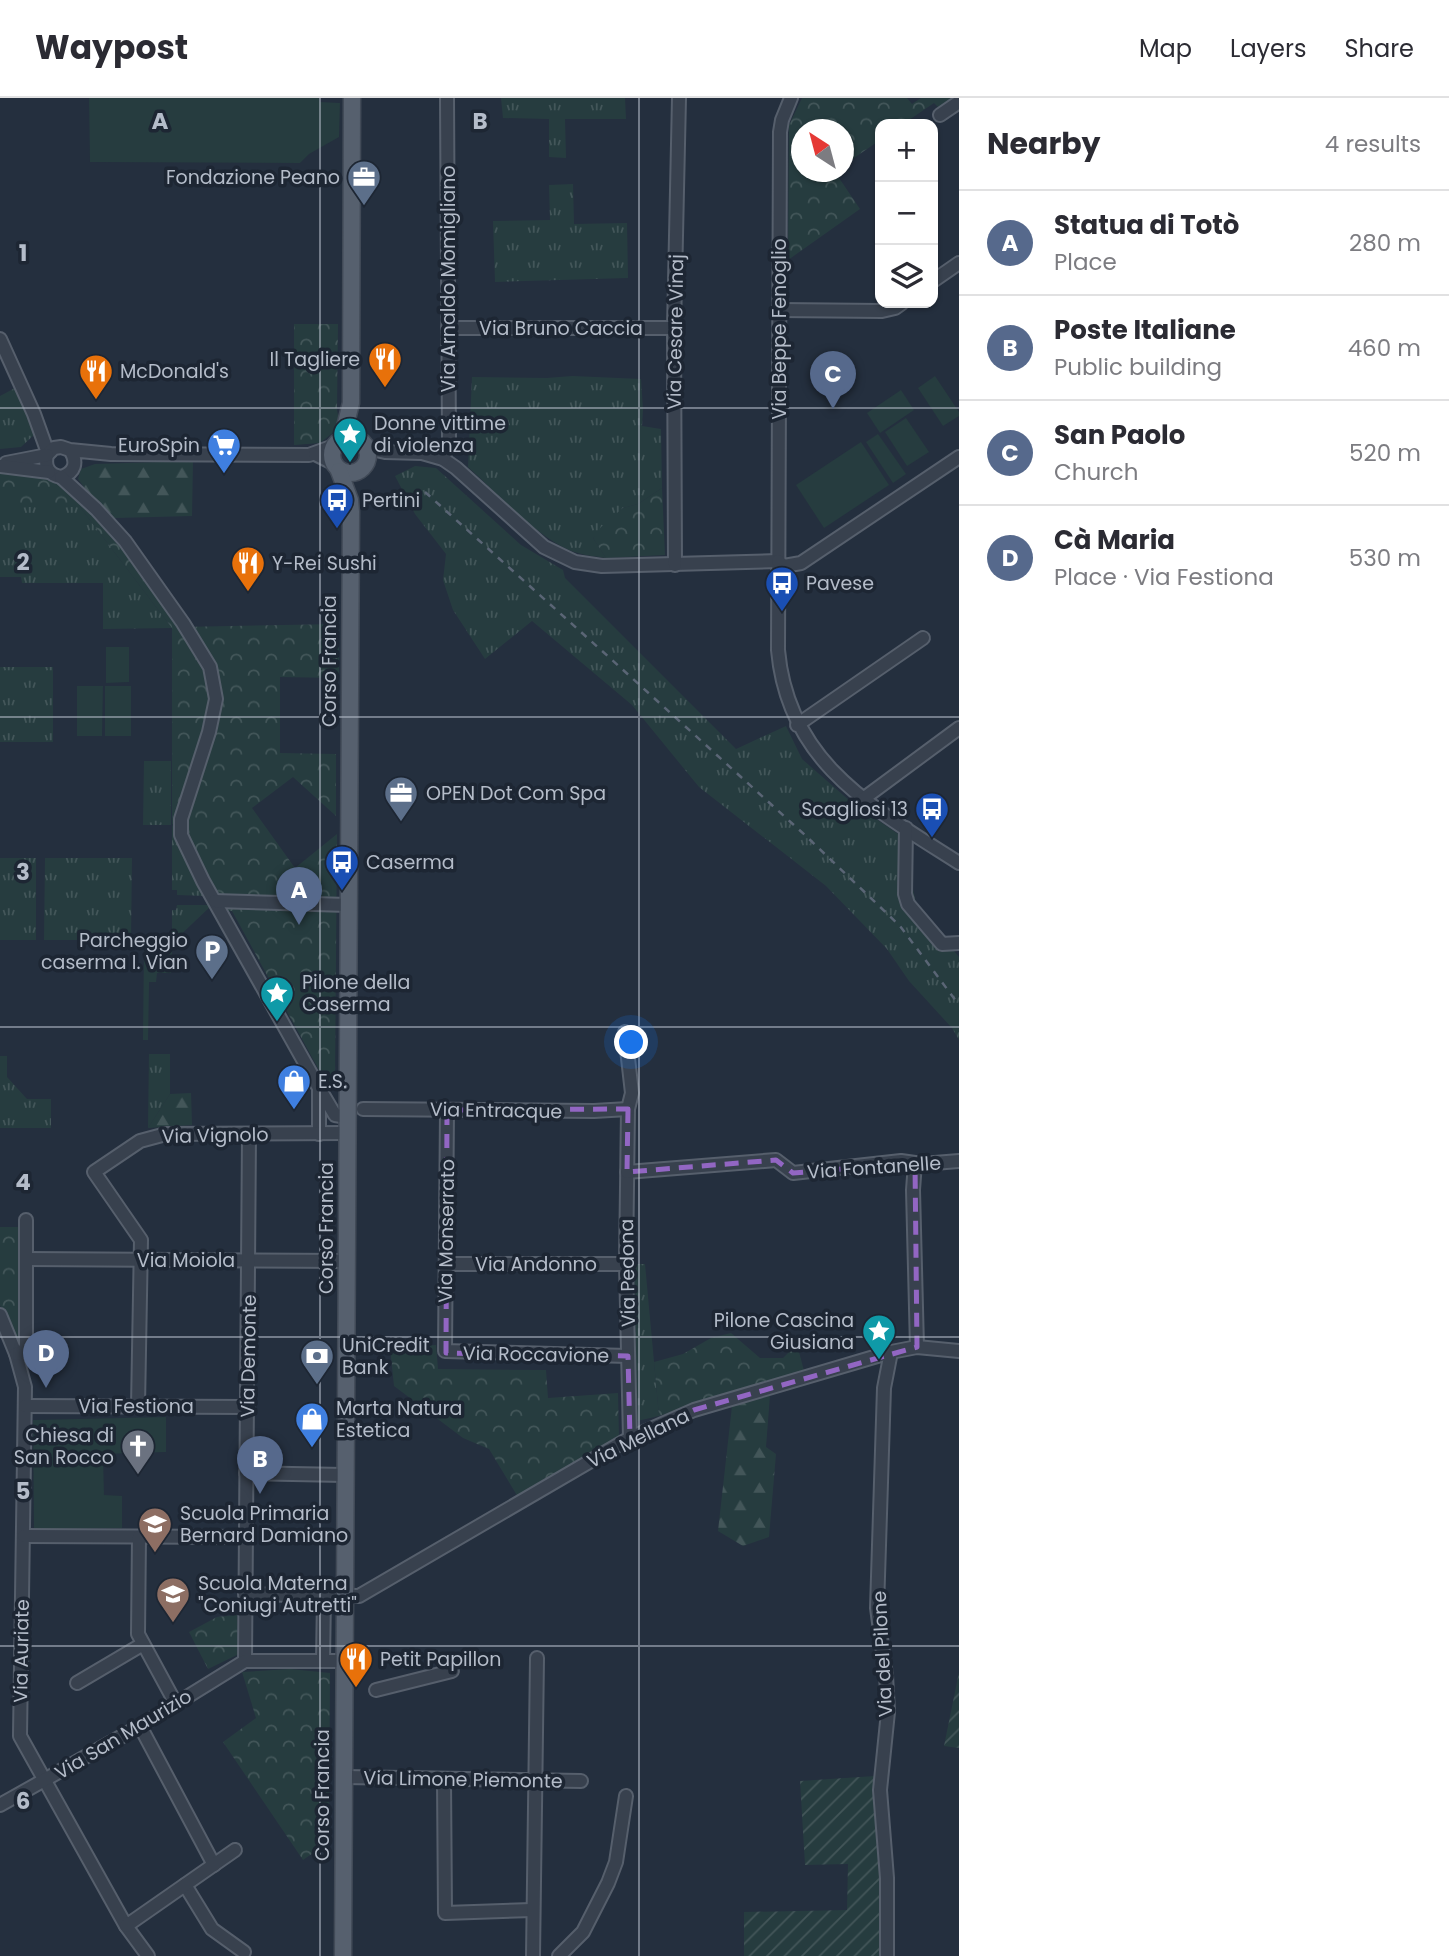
<!DOCTYPE html>
<meta charset="utf-8">
<style>
:root{--surface:#fff;--page:#f2f2f3;--text:#2b2b33;--muted:#7c7c81;--line:#e1e1e2;--accent:#56698c}
body{margin:0;font-family:Poppins,sans-serif;background:var(--page);color:var(--text)}
.controls{position:absolute;right:21px;top:21px;display:grid;overflow:hidden;border-radius:14px;box-shadow:0 2px 5px #0004}
.controls button{width:63px;height:63px;display:grid;place-items:center;padding:0;border:0;border-bottom:2px solid var(--line);background:var(--surface);color:var(--text);font:35px sans-serif}
.compass{position:absolute;left:791px;top:21px;width:63px;height:63px;border-radius:50%;background:var(--surface);box-shadow:0 2px 5px #0004;rotate:324deg}
.you{position:absolute;left:632px;top:945px;width:24px;height:24px;margin:-18px;border:5px solid #fff;border-radius:50%;background:#1a73e8;box-shadow:0 0 0 10px #1a73e833}
.badge{display:grid;place-items:center;width:46px;height:46px;border-radius:50%;background:var(--accent);color:#fff;font-size:23px;font-weight:700}
.pin{position:absolute;translate:-50% -58px;filter:drop-shadow(0 2px 4px #0008)}
.pin::after{content:'';position:absolute;top:37px;width:24px;height:21px;background:inherit;clip-path:polygon(0 0,100% 0,50% 100%)}
.list{margin:0;padding:0;list-style:none}
h2{display:flex;justify-content:space-between;align-items:center;height:91px;margin:0;padding:0 28px;font-size:30px}
h2 small{font-size:23px;font-weight:400;color:var(--muted)}
.list li{display:grid;grid-template-columns:46px 1fr auto;gap:21px;align-items:center;box-sizing:border-box;height:105px;padding:0 28px;border-top:2px solid var(--line)}
.list b{display:block;font-size:26px;white-space:nowrap}
.list p{margin:0;font-size:23px;white-space:nowrap;color:var(--muted)}
.list em{font-size:23px;font-style:normal;color:var(--muted)}
.icon{flex:none;width:38px;height:38px;fill:none;stroke:currentColor;stroke-width:2;stroke-linecap:round;stroke-linejoin:round}
.map{position:relative;flex:none;width:959px;height:1858px;overflow:hidden}
header{display:flex;align-items:center;gap:42px;box-sizing:border-box;height:98px;padding:0 35px;background:var(--surface);border-bottom:2px solid var(--line)}
header strong{font-size:33px}
nav{display:flex;gap:38px;margin-inline-start:auto;font-size:24px}
main{display:flex}
aside{flex:1;background:var(--surface)}
.map>svg:first-child{display:block}
</style>
<header>
<strong>Waypost</strong>
<nav><a>Map</a><a>Layers</a><a>Share</a></nav>
</header>
<main>
<div class="map">
<svg width="959" height="1858" viewBox="0 0 959 1858">
<defs>
<pattern id="grass-tufts" width="24" height="20" patternUnits="userSpaceOnUse" patternTransform="scale(1.75)"><rect width="24" height="20" fill="#263c3f"/><path d="M3 7l-1-3M5 7V3M7 7l1-3M15 17l-1-3M17 17v-4M19 17l1-3" fill="none" stroke="#435659"/></pattern>
<pattern id="forest-firs" width="22" height="20" patternUnits="userSpaceOnUse" patternTransform="scale(1.75)"><rect width="22" height="20" fill="#263c3f"/><path d="M5 1l3.5 6h-7zM16 11l3.5 6h-7z" fill="#435659"/></pattern>
<pattern id="park-crowns" width="20" height="18" patternUnits="userSpaceOnUse" patternTransform="scale(1.75)"><rect width="20" height="18" fill="#263c3f"/><path d="M2 6a3 3 0 1 1 6 0M12 15a3 3 0 1 1 6 0" fill="none" stroke="#435659"/></pattern>
<pattern id="garden-furrows" width="10" height="10" patternUnits="userSpaceOnUse" patternTransform="scale(1.75)"><rect width="10" height="10" fill="#263c3f"/><path d="M-1 1l2-2M0 10L10 0M9 11l2-2" fill="none" stroke="#435659"/></pattern>
</defs>
<rect width="100%" height="100%" fill="#242f3e"/>
<!-- grass -->
<g fill="url(#grass-tufts)">
<polygon points="501,0 625,0 626,21 565,21 566,60 549,59 549,21 503,20"/>
<polygon points="573,86 574,126 627,125 628,180 495,184 493,123 550,122 549,87"/>
<path d="M 572,278 L 641,281 L 643,312 L 642,328 L 661,331 L 662,390 L 638,406 L 623,410 L 593,440 L 606,460 C 593,458 581,457 569,452 C 532,435 498,396 468,369 L 472,279 L 547,280 Z"/>
<polygon points="17,289 32,322 35,336 21,349 0,351 0,298"/>
<polygon points="415,368 436,370 521,447 563,472 565,480 736,651 786,628 802,661 850,703 901,738 917,809 959,859 959,942 952,930 909,883 887,851 826,788 699,689 632,607 532,523 485,561 453,512 443,482 446,456 415,416 395,378"/>
<polygon points="0,409 80,409 172,530 103,531 103,485 22,485 21,479 0,479"/>
<rect x="0" y="569" width="53" height="75"/>
<polygon points="144,663 171,663 171,727 143,727"/>
<polygon points="172,726 179,746 207,798 177,797 177,792 172,792"/>
<rect x="0" y="760" width="36" height="82"/>
<polygon points="45,760 132,760 131,842 44,842"/>
<polygon points="177,807 212,807 172,845 172,812 176,812"/>
<polygon points="144,852 172,853 171,875 157,875 156,884 149,884 148,942 143,942"/>
<polygon points="149,956 170,956 170,996 148,1030"/>
<polygon points="0,958 7,958 7,979 27,1001 51,1001 51,1030 0,1030"/>
<polygon points="634,1166 645,1166 659,1318 637,1323"/>
</g>
<!-- forest -->
<g fill="url(#forest-firs)">
<polygon points="193,363 192,418 115,420 96,405 78,381 81,371 95,366"/>
<polygon points="191,995 192,1027 148,1030 170,996"/>
<polygon points="770,1297 766,1349 776,1356 769,1439 743,1448 718,1433 732,1308"/>
</g>
<!-- park -->
<g fill="url(#park-crowns)">
<polygon points="802,0 907,0 912,6 921,0 954,0 939,10 934,5 903,26 880,26 880,42 844,67 844,32 802,32 802,74 835,74 860,111 788,162 789,27"/>
<polygon points="294,226 338,226 337,312 340,329 320,345 294,347"/>
<path d="M 0,375 C 10,375 23,373 32,375 C 94,392 147,479 181,529 L 339,526 L 339,580 L 280,579 L 280,655 L 336,656 L 336,718 L 293,679 L 252,710 L 295,770 L 337,736 L 335,983 L 325,983 L 232,813 L 227,813 L 200,768 L 185,732 L 172,726 L 172,530 L 80,409 L 0,409 Z"/>
<polygon points="662,390 665,457 606,460 593,440 601,429 623,410 638,406"/>
<polygon points="0,1129 18,1129 22,1235 20,1249 15,1248 0,1207"/>
<polygon points="731,1235 760,1260 783,1260 797,1246 804,1273 659,1318 654,1264 683,1256 711,1240"/>
<polygon points="436,1247 438,1271 546,1272 548,1300 618,1295 619,1340 518,1399 489,1351 463,1340 394,1288 390,1250"/>
<polygon points="237,1517 239,1556 208,1571 189,1534 217,1519"/>
<polygon points="290,1571 330,1575 329,1744 303,1762 223,1644 256,1620 242,1574"/>
</g>
<!-- garden -->
<g fill="url(#garden-furrows)">
<polygon points="959,1574 959,1650 944,1648"/>
<polygon points="875,1678 884,1804 883,1858 744,1858 744,1814 847,1812 848,1766 805,1767 800,1683"/>
</g>
<!-- pitch -->
<g fill="#263c3f">
<polygon points="89,0 319,0 320,4 340,5 339,39 309,56 300,65 90,64"/>
<polygon points="935,278 959,314 959,318 943,328 918,290"/>
<polygon points="901,292 914,312 880,335 867,315"/>
<polygon points="906,320 929,354 907,368 885,334"/>
<polygon points="878,336 906,376 893,385 866,344"/>
<polygon points="861,344 889,387 824,430 796,387"/>
<polygon points="106,549 129,549 129,584 106,585"/>
<polygon points="77,588 103,588 102,638 77,638"/>
<rect x="105" y="588" width="26" height="50"/>
<polygon points="166,1319 166,1354 103,1356 104,1397 122,1398 122,1430 34,1431 33,1322"/>
</g>
<g fill="none" stroke-linecap="round" stroke-linejoin="round">
<!-- minor casing -->
<g stroke="#565f6c" stroke-width="16">
<g id="minor">
<path d="M 791,0 L 782,22 L 780,34 L 778,552 C 788,665 873,710 959,765"/>
<polyline points="940,17 959,4"/>
<polyline points="933,183 959,165"/>
<polyline points="779,212 882,213 895,210 902,205"/>
<polyline points="448,230 674,230"/>
<polyline points="0,241 34,316 48,355"/>
<polyline points="367,350 385,354 422,355 443,361 456,370 544,449 575,464 602,468 778,463"/>
<path d="M 70,352 C 78,364 75,375 61,379 C 49,377 44,369 47,357 L 54,350 L 61,349 L 70,352 L 111,356 L 309,357 L 334,348"/>
<polyline points="315,356 333,365"/>
<polyline points="443,361 449,345 447,0"/>
<polyline points="6,365 47,357"/>
<polyline points="0,368 49,374"/>
<polyline points="61,379 96,411 125,443 183,525 210,569 216,601 209,634 181,721 181,737 203,783 319,990 335,1017 347,1019"/>
<polyline points="778,463 784,468 801,465 959,359"/>
<polyline points="675,467 674,230 679,0"/>
<polyline points="797,627 923,540"/>
<polyline points="863,701 959,630"/>
<polyline points="906,730 905,796 908,806 942,846 959,845"/>
<polyline points="215,803 348,807"/>
<polyline points="625,934 632,995 628,1011 626,1166 630,1340"/>
<polyline points="319,991 319,1036"/>
<polyline points="363,1011 594,1013 628,1011"/>
<polyline points="447,1012 445,1253 628,1258"/>
<polyline points="915,1065 913,1092 917,1249"/>
<polyline points="627,1074 776,1062 793,1075 901,1063 922,1066 959,1063"/>
<polyline points="26,1161 346,1163"/>
<polyline points="446,1166 626,1166"/>
<polyline points="0,1217 16,1256 25,1289 20,1638 126,1828 148,1858"/>
<polyline points="16,1256 23,1254 26,1248 26,1122"/>
<polyline points="25,1308 248,1309"/>
<polyline points="138,1308 141,1142 94,1074 140,1043 166,1036 347,1035"/>
<polyline points="246,1375 344,1377"/>
<polyline points="24,1438 246,1439"/>
<polyline points="139,1439 138,1536 176,1606"/>
<polyline points="245,1496 359,1498 630,1340 694,1312 891,1254 917,1249 959,1253"/>
<polyline points="245,1563 249,1036"/>
<polyline points="323,1563 324,1498"/>
<polyline points="77,1585 143,1546"/>
<polyline points="376,1592 452,1573"/>
<polyline points="140,1628 214,1767"/>
<polyline points="344,1679 581,1683"/>
<polyline points="444,1682 445,1815 532,1812"/>
<polyline points="0,1707 140,1628 245,1563 343,1563"/>
<polyline points="185,1787 212,1831 244,1854"/>
<polyline points="126,1828 235,1752"/>
<polyline points="533,1858 537,1560"/>
<polyline points="559,1858 583,1834 608,1785 616,1764 626,1698"/>
<polyline points="887,1858 887,1780 880,1692 888,1614 886,1577 877,1510 884,1290 891,1254"/>
</g>
</g>
<!-- major casing -->
<g stroke="#414a57" stroke-width="19">
<g id="major">
<circle cx="350" cy="357" r="18"/>
<polyline points="342,341 351,305 352,0"/>
<polyline points="339,373 350,402 351,414 343,1858"/>
</g>
</g>
<!-- minor -->
<use href="#minor" stroke="#38414e" stroke-width="12"/>
<!-- major -->
<use href="#major" stroke="#56606e" stroke-width="16"/>
<!-- rail -->
<polyline stroke="#5a6575" stroke-width="2.5" stroke-dasharray="7 7" stroke-linecap="butt" points="425,394 611,561 806,738 900,828 959,907"/>
</g>
<!-- marked area -->
<path fill="none" stroke="#9266c3" stroke-width="5" stroke-dasharray="14 9" stroke-linejoin="round" d="M 628,1011 L 627,1074 L 776,1062 L 793,1075 L 915,1065 L 917,1249 L 694,1312 L 630,1340 L 628,1258 L 446,1255 L 447,1012 Z"/>
<!-- grid -->
<path fill="none" stroke="#b4bcc9" stroke-width="2" stroke-opacity="0.55" d="M 320,0 L 320,1858M 639,0 L 639,1858M 0,310 L 959,310M 0,619 L 959,619M 0,929 L 959,929M 0,1239 L 959,1239M 0,1548 L 959,1548"/>
<!-- icons -->
<defs>
<g id="office-pin" transform="scale(1.75)"><path d="M0 17L-7.5 6A9.5 9.5 0 1 1 7.5 6Z" fill="#5c6f8a" stroke="#1d2633"/><path d="M-6-3h4V-5.5h4V-3h4V5H-6ZM-1-4.5V-3h2v-1.5ZM-6 0V1H6V0Z" fill="#fff"/></g>
<g id="restaurant-pin" transform="scale(1.75)"><path d="M0 17L-7.5 6A9.5 9.5 0 1 1 7.5 6Z" fill="#e8710a" stroke="#1d2633"/><path d="M-5-6h1v4h1v-4h1v4h1v-4h1v5L-1.5 .5V6h-2V.5L-5-1ZM5-6V6H3V1.5H1.5Q1.5-4 5-6Z" fill="#fff"/></g>
<g id="sight-pin" transform="scale(1.75)"><path d="M0 17L-7.5 6A9.5 9.5 0 1 1 7.5 6Z" fill="#0f9aa8" stroke="#1d2633"/><path d="M0-6L1.8-2.2L6-1.7L2.9 1.2L3.7 5.4L0 3.3L-3.7 5.4L-2.9 1.2L-6-1.7L-1.8-2.2Z" fill="#fff"/></g>
<g id="supermarket-pin" transform="scale(1.75)"><path d="M0 17L-7.5 6A9.5 9.5 0 1 1 7.5 6Z" fill="#3f7fe0" stroke="#1d2633"/><path d="M-6-5.5h2.5l.6 2H6L4.5 2H-2.5L-4.4-4H-6ZM-1.5 3.2a1.3 1.3 0 1 0 .1 0ZM3 3.2a1.3 1.3 0 1 0 .1 0Z" fill="#fff"/></g>
<g id="bus-pin" transform="scale(1.75)"><path d="M0 17L-7.5 6A9.5 9.5 0 1 1 7.5 6Z" fill="#1a4fb4" stroke="#1d2633"/><path d="M-5-6H5V4H4V6H2V4H-2V6H-4V4H-5ZM-3.5-4V0h7V-4ZM-3.5 1.2v1.5H-2V1.2ZM2 1.2v1.5H3.5V1.2Z" fill="#fff"/></g>
<g id="parking-pin" transform="scale(1.75)"><path d="M0 17L-7.5 6A9.5 9.5 0 1 1 7.5 6Z" fill="#5c6f8a" stroke="#1d2633"/><path d="M-3.5-5.5H1a3.5 3.5 0 0 1 0 7H-1V5.5H-3.5ZM-1-3.4V-.6H.8a1.4 1.4 0 0 0 0-2.8Z" fill="#fff"/></g>
<g id="shop-pin" transform="scale(1.75)"><path d="M0 17L-7.5 6A9.5 9.5 0 1 1 7.5 6Z" fill="#3f7fe0" stroke="#1d2633"/><path d="M-5-2.5h2.3a2.7 3.5 0 0 1 5.4 0H5L5.5 6h-11ZM-1.5-2.5h3a1.5 2.3 0 0 0-3 0Z" fill="#fff"/></g>
<g id="bank-pin" transform="scale(1.75)"><path d="M0 17L-7.5 6A9.5 9.5 0 1 1 7.5 6Z" fill="#5c6f8a" stroke="#1d2633"/><path d="M-6-4H6V4H-6ZM0-2.3a2.3 2.3 0 1 0 0 4.6a2.3 2.3 0 1 0 0-4.6Z" fill="#fff"/></g>
<g id="church-pin" transform="scale(1.75)"><path d="M0 17L-7.5 6A9.5 9.5 0 1 1 7.5 6Z" fill="#6b7280" stroke="#1d2633"/><path d="M-1.2-6h2.4v3.5h3.3v2.4h-3.3V6h-2.4V-.1h-3.3v-2.4h3.3Z" fill="#fff"/></g>
<g id="school-pin" transform="scale(1.75)"><path d="M0 17L-7.5 6A9.5 9.5 0 1 1 7.5 6Z" fill="#8d6e63" stroke="#1d2633"/><path d="M0-5L7-2L0 1L-7-2ZM-4 1L0 2.5L4 1V4Q0 6-4 4Z" fill="#fff"/></g>
</defs>
<g fill-rule="evenodd">
<use href="#office-pin" x="364" y="79"/>
<use href="#restaurant-pin" x="385" y="261"/>
<use href="#restaurant-pin" x="96" y="273"/>
<use href="#sight-pin" x="350" y="336"/>
<use href="#supermarket-pin" x="224" y="347"/>
<use href="#bus-pin" x="337" y="402"/>
<use href="#restaurant-pin" x="248" y="465"/>
<use href="#bus-pin" x="782" y="485"/>
<use href="#office-pin" x="401" y="695"/>
<use href="#bus-pin" x="932" y="711"/>
<use href="#bus-pin" x="342" y="764"/>
<use href="#parking-pin" x="212" y="853"/>
<use href="#sight-pin" x="277" y="895"/>
<use href="#shop-pin" x="294" y="983"/>
<use href="#sight-pin" x="879" y="1233"/>
<use href="#bank-pin" x="317" y="1258"/>
<use href="#shop-pin" x="312" y="1321"/>
<use href="#church-pin" x="138" y="1348"/>
<use href="#school-pin" x="155" y="1426"/>
<use href="#school-pin" x="173" y="1496"/>
<use href="#restaurant-pin" x="356" y="1561"/>
</g>
<g text-anchor="middle" stroke-width="7" stroke-linejoin="round" paint-order="stroke">
<!-- poi labels -->
<g font-size="19" fill="#b4bcc9" stroke="#1d2633" text-anchor="start">
<text x="340" y="86" text-anchor="end">Fondazione Peano</text>
<text x="360" y="268" text-anchor="end">Il Tagliere</text>
<text x="120" y="280">McDonald's</text>
<text x="374" y="332">Donne vittime<tspan x="374" dy="22">di violenza</tspan></text>
<text x="200" y="354" text-anchor="end">EuroSpin</text>
<text x="362" y="409">Pertini</text>
<text x="272" y="472">Y-Rei Sushi</text>
<text x="806" y="492">Pavese</text>
<text x="426" y="702">OPEN Dot Com Spa</text>
<text x="908" y="718" text-anchor="end">Scagliosi 13</text>
<text x="366" y="771">Caserma</text>
<text x="188" y="849" text-anchor="end">Parcheggio<tspan x="188" dy="22">caserma I. Vian</tspan></text>
<text x="302" y="891">Pilone della<tspan x="302" dy="22">Caserma</tspan></text>
<text x="318" y="990">E.S.</text>
<text x="854" y="1229" text-anchor="end">Pilone Cascina<tspan x="854" dy="22">Giusiana</tspan></text>
<text x="342" y="1254">UniCredit<tspan x="342" dy="22">Bank</tspan></text>
<text x="336" y="1317">Marta Natura<tspan x="336" dy="22">Estetica</tspan></text>
<text x="114" y="1344" text-anchor="end">Chiesa di<tspan x="114" dy="22">San Rocco</tspan></text>
<text x="180" y="1422">Scuola Primaria<tspan x="180" dy="22">Bernard Damiano</tspan></text>
<text x="198" y="1492">Scuola Materna<tspan x="198" dy="22">"Coniugi Autretti"</tspan></text>
<text x="380" y="1568">Petit Papillon</text>
</g>
<!-- street labels -->
<g font-size="19" fill="#b4bcc9" stroke="#1d2633">
<text transform="translate(448 181) rotate(-90)" y="7">Via Arnaldo Momigliano</text>
<text x="561" y="237">Via Bruno Caccia</text>
<text transform="translate(779 231) rotate(-90)" y="7">Via Beppe Fenoglio</text>
<text transform="translate(675 234) rotate(-89)" y="7">Via Cesare Vinaj</text>
<text transform="translate(329 563) rotate(-90)" y="7">Corso Francia</text>
<text transform="translate(496 1012) rotate(1)" y="7">Via Entracque</text>
<text transform="translate(215 1037) rotate(-1)" y="7">Via Vignolo</text>
<text transform="translate(874 1069) rotate(-4)" y="7">Via Fontanelle</text>
<text transform="translate(326 1130) rotate(-90)" y="7">Corso Francia</text>
<text transform="translate(446 1133) rotate(-89)" y="7">Via Monserrato</text>
<text x="186" y="1169">Via Moiola</text>
<text x="536" y="1173">Via Andonno</text>
<text transform="translate(627 1175) rotate(-91)" y="7">Via Pedona</text>
<text transform="translate(536 1256) rotate(1)" y="7">Via Roccavione</text>
<text transform="translate(248 1258) rotate(-89)" y="7">Via Demonte</text>
<text x="136" y="1315">Via Festiona</text>
<text transform="translate(638 1340) rotate(-26)" y="7">Via Mellana</text>
<text transform="translate(21 1553) rotate(-89)" y="7">Via Auriate</text>
<text transform="translate(882 1556) rotate(-93)" y="7">Via del Pilone</text>
<text transform="translate(123 1636) rotate(-31)" y="7">Via San Maurizio</text>
<text transform="translate(463 1681) rotate(1)" y="7">Via Limone Piemonte</text>
<text transform="translate(322 1697) rotate(-90)" y="7">Corso Francia</text>
</g>
</g>
<g font-size="23" text-anchor="middle" font-weight="bold" fill="#b4bcc9" stroke="#1d2633" stroke-width="7" stroke-linejoin="round" paint-order="stroke">
<text x="160" y="31">A</text>
<text x="480" y="31">B</text>
<text x="23" y="163">1</text>
<text x="23" y="472">2</text>
<text x="23" y="782">3</text>
<text x="23" y="1092">4</text>
<text x="23" y="1401">5</text>
<text x="23" y="1711">6</text>
</g>
</svg>
<div class="controls">
<button>+</button>
<button>−</button>
<button><svg class="icon" aria-label="layers" viewBox="0 0 24 24"><path d="M12 4l9 5-9 5-9-5zM3 14l9 5 9-5"/></svg></button>
</div>
<svg class="compass" viewBox="-18 -18 36 36"><path d="M0-13l5 13h-10z" fill="#e53935"/><path d="M0 13l5-13h-10z" fill="#7c7c81"/></svg>
<div class="you"></div>
<div class="pin badge" style="left:299px;top:827px">A</div>
<div class="pin badge" style="left:260px;top:1396px">B</div>
<div class="pin badge" style="left:833px;top:311px">C</div>
<div class="pin badge" style="left:46px;top:1290px">D</div>
</div>
<aside>
<h2>Nearby<small>4 results</small></h2>
<ul class="list">
<li><span class="badge">A</span><div><b>Statua di Totò</b><p>Place</p></div><em>280 m</em></li>
<li><span class="badge">B</span><div><b>Poste Italiane</b><p>Public building</p></div><em>460 m</em></li>
<li><span class="badge">C</span><div><b>San Paolo</b><p>Church</p></div><em>520 m</em></li>
<li><span class="badge">D</span><div><b>Cà Maria</b><p>Place · Via Festiona</p></div><em>530 m</em></li>
</ul>
</aside>
</main>
